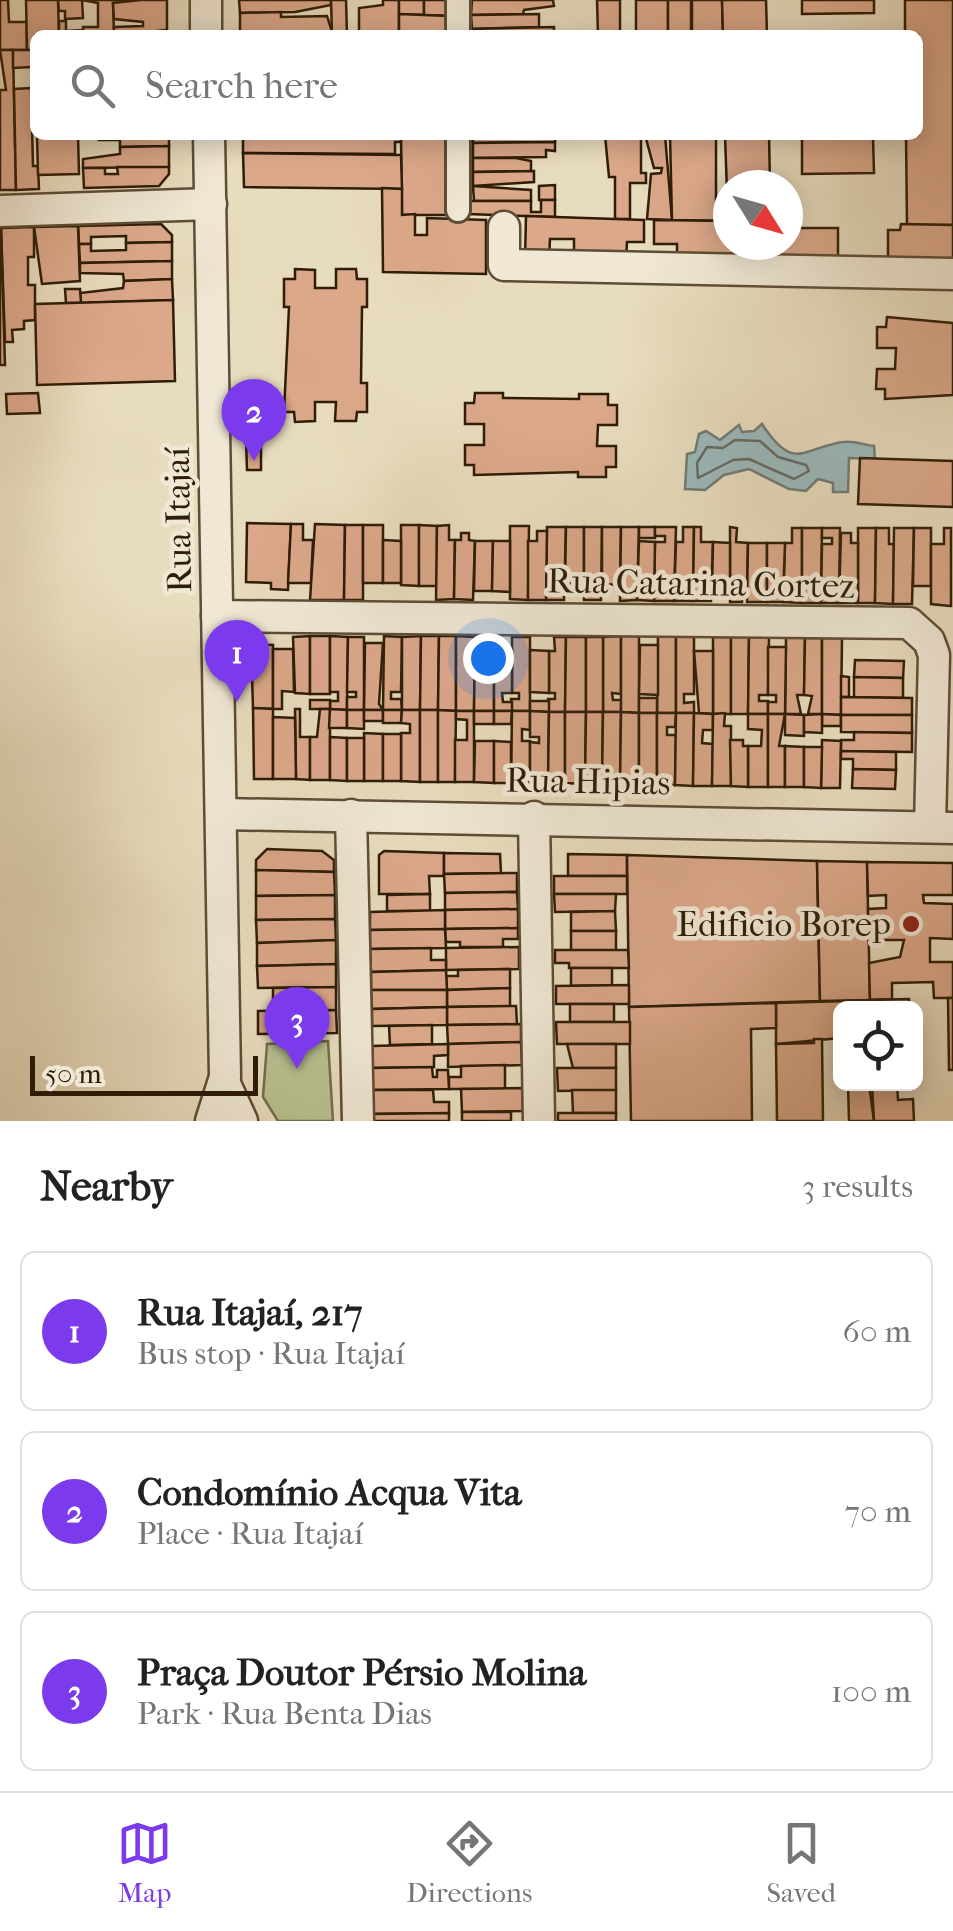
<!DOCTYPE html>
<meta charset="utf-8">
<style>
:root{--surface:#fff;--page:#f6f6f6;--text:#222;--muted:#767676;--line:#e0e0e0;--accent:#7c3aed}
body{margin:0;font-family:"IM FELL French Canon",serif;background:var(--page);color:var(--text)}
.controls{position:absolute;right:30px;bottom:30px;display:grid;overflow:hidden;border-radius:15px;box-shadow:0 5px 25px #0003}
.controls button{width:90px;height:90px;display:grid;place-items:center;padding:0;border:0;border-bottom:2px solid var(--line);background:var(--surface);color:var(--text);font:50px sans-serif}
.compass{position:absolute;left:713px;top:170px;width:90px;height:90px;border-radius:50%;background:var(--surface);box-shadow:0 5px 25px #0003;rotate:127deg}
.scale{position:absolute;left:30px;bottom:25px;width:228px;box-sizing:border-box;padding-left:10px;border:5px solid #2f1d08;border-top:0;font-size:28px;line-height:35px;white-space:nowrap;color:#2f1d08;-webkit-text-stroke:8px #f0e8d5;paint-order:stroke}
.you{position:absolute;left:488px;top:658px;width:35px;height:35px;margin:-25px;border:8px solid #fff;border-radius:50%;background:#1a73e8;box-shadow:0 0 0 15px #1a73e833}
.badge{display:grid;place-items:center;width:65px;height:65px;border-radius:50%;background:var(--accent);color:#fff;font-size:32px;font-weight:700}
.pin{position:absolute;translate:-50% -82px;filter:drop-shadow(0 2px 5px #0008)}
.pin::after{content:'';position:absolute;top:52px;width:35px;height:30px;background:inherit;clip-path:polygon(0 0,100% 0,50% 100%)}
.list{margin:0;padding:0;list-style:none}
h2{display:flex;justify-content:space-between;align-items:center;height:130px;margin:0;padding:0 40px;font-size:42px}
h2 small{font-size:32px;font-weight:400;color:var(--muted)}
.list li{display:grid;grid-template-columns:65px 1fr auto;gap:30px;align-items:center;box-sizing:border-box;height:160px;margin:0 20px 20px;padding:0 20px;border:2px solid var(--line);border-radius:15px}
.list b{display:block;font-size:38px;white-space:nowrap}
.list p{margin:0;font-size:32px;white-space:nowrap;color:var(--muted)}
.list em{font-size:32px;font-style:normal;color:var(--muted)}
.icon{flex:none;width:55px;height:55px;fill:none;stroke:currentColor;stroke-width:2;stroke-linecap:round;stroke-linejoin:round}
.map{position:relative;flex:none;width:953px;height:1121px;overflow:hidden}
.search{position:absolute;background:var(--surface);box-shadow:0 5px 25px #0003;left:30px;right:30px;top:30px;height:110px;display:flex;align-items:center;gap:25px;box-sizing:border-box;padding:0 35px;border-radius:15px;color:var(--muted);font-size:38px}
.sheet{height:670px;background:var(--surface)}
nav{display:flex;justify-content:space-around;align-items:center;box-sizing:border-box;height:140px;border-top:2px solid var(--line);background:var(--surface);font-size:28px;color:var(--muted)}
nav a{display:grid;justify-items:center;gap:5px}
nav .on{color:var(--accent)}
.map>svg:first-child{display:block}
</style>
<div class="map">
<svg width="953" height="1121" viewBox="0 0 953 1121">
<rect width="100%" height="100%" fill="#e8dcbe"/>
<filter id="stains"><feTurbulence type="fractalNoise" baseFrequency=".002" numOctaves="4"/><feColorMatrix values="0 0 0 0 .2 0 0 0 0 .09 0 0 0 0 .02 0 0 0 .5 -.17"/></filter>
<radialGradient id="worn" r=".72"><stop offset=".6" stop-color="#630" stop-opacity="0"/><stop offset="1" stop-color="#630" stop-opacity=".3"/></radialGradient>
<!-- green -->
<polygon fill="#b8c090" stroke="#746e4c" stroke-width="2.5" points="328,1041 333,1121 278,1121 263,1097 267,1044"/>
<!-- water -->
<path fill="#9bb9bc" stroke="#707b74" stroke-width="2.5" d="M 762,424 C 794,473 802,448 843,442 C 853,440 864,445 874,446 L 875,459 L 849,458 L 848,492 L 833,492 L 833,483 L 818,479 L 806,491 L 789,489 L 749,469 L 724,475 L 705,490 L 685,489 L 687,454 L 695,452 L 699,434 L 706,431 L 720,440 L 739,425 L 742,432 L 754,431 Z"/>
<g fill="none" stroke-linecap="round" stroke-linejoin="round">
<!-- shore -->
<polygon stroke="#656b62" stroke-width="2.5" points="735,440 760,441 778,457 806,465 809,471 794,479 749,459 733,460 698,478 697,463 707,447 723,448"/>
</g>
<!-- building -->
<g fill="#dba88a" stroke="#2f1d08" stroke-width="2.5">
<polygon points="0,0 8,0 9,22 27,22 27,50 0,50"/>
<polygon points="26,0 58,0 59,35 35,35 35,50 27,50"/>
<polygon points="58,0 82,0 83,18 65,19 65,11 59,11"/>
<polygon points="82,0 138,0 138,2 113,3 114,35 83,35 83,27 98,27 98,3"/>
<polygon points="141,0 167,0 167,30 114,35 114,27 143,26 143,22 114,19 113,3"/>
<polygon points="239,0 331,0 331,5 295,12 240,13"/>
<polygon points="331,0 346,0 347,35 332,35"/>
<polygon points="383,0 399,0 399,35 359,35 359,8 383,5"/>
<polygon points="399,0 424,0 424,15 399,14"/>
<polygon points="424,0 449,0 449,16 424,15"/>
<polygon points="472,0 553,0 554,6 524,10 523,14 471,15"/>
<polygon points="597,0 620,0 620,35 598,35"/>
<rect x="636" y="0" width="32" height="35"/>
<rect x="668" y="0" width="23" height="35"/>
<polygon points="692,0 722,0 723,35 692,35"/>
<polygon points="722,0 766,0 767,35 723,35"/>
<polygon points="802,0 874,0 874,13 802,14"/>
<polygon points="905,0 953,0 953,225 907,225 906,135 918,135 918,35 905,35"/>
<polygon points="281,12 281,17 327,16 332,32 240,32 240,13"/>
<polygon points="399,14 449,16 449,35 399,35"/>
<polygon points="539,14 539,27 472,29 471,15"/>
<polygon points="59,21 66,21 66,31 83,30 83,35 59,35"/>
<polygon points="554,27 554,35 472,35 472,29"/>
<rect x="240" y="32" width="92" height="3"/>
<polygon points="0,50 13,50 16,190 0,190 0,90 6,90"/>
<polygon points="13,50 35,50 35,85 31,67 13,68"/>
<polygon points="31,88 33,166 38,166 39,189 16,190 14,89"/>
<polygon points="37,135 78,135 79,174 38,175"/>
<polygon points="99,135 169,135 169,146 120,147 120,140 99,140"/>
<polygon points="243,135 401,135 401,142 395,142 395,154 243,153"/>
<polygon points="401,135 449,135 449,215 402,215"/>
<polygon points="473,135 555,135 555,142 473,143"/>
<polygon points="605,135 641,135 641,173 646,173 646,183 630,183 630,219 615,219 615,177 609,177"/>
<polygon points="645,135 665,135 672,220 647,219 651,174 661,173 662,168 654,168"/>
<polygon points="670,135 716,135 716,202 727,202 727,221 672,220"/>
<polygon points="725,135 769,135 770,185 728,185 728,221"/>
<polygon points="820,135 873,138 874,173 802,174 802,138"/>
<polygon points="555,142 555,151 546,150 546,157 473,158 473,143"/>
<polygon points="169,146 169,167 83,168 83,159 120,154 120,147"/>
<polygon points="243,153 401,155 402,189 244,187"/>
<polygon points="473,158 516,158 531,161 531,171 473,172"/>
<polygon points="117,167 169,167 169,174 159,186 84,188 83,168 105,168 105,174 118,174"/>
<polygon points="534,171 534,182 473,186 473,172"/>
<polygon points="555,185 555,200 539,200 539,186"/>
<polygon points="473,186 531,190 531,201 474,201"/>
<polygon points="382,188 402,189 402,215 415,214 415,235 427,235 427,218 486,220 486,274 383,272"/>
<polygon points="541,200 555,200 555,217 468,214 467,201 531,201 531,212 541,212"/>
<polygon points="526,216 644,220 644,242 627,242 626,261 574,261 574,239 550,239 549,260 525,259"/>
<polygon points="654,220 728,221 728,245 788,245 788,222 790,228 838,228 838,268 677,263 677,244 654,244"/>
<polygon points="161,224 172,235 172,242 126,243 126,236 91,237 91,244 79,244 78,226"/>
<polygon points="901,224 953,225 953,264 888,266 888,230 900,230"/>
<polygon points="78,226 80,281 42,284 34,227"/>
<polygon points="34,227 34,257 28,257 28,285 35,285 35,320 24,321 24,329 12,330 13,342 5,342 1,228"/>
<polygon points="1,228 5,365 0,365 0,228"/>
<polygon points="172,242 172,261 80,263 79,244 91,244 91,251 126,250 126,243"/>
<polygon points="172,261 172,279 124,281 123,274 80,273 80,263"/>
<polygon points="295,269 315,270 315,288 336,288 336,269 356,269 357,279 367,279 367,307 362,307 361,383 367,383 367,412 357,412 356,421 335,421 336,402 315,402 315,421 295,422 294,412 284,412 289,307 284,307 284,279 295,279"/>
<polygon points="172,279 173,300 81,303 80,293 123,288 124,281"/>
<polygon points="65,289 80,289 81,303 66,303"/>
<polygon points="173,300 175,381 37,385 35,304"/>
<polygon points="887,317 953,323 953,395 885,399 885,389 876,389 877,369 895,369 896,348 877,348 877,327 886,327"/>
<polygon points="38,393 40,413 7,414 6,394"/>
<polygon points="475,393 503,393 503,398 579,399 579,394 608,394 608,405 617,405 617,425 598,425 597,446 616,446 616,467 606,467 606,477 578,477 578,472 474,475 474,465 465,465 465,445 484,445 484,424 465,424 465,403 474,403"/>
<polygon points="246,439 261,440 261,470 247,470"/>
<polygon points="860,458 953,461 953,507 858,504"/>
<polygon points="247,523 291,524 288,590 271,589 271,583 246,582"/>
<polygon points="291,524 303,524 303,540 313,540 311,583 288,583"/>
<polygon points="315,524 345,525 344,600 310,600"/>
<polygon points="345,525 363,525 363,600 344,600"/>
<rect x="363" y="525" width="20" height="58"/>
<polygon points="401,525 419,525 419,586 401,585"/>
<polygon points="419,525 437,526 437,586 419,586"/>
<polygon points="449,525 449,540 455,540 454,599 436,600 437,526"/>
<polygon points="510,526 529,526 528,600 510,599"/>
<polygon points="547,527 566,527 564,600 546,600"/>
<polygon points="566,527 584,527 584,584 565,584"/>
<polygon points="584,527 602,527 601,600 584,600"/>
<polygon points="602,527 621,527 620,585 602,584"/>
<polygon points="621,527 639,527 637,600 620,601"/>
<rect x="639" y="527" width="16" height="11"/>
<polygon points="655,527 676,527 674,601 654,601 655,542 665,542 665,536 655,536"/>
<polygon points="683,527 694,527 693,601 674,601 676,542 683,542"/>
<polygon points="694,527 701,527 701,542 713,542 711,601 693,601"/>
<polygon points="730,527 737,528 736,542 748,543 747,586 742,586 742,602 730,602"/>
<polygon points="792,528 802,528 802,603 783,602 785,543 792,543"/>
<polygon points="802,528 822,528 821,603 802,603"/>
<polygon points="822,528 840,528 839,603 821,603 822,544 832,544 832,538 822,538"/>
<polygon points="858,528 876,528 875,603 858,603"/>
<polygon points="876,528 889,528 889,544 894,544 893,604 875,603"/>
<polygon points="894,528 914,528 912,604 893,604"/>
<polygon points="914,528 931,528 931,586 913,586"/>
<polygon points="944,528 951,528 951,606 950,606 931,604 931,544 944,544"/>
<polygon points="537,531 547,531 546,600 528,600 528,541 537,541"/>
<polygon points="461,533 469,533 469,540 475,541 473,600 454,599 455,540 461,540"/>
<polygon points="841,533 851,533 851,543 858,543 858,603 839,603"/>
<polygon points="383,540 401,541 401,583 383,583"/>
<polygon points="475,541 493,541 492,591 474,591"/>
<polygon points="493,541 510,541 510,592 492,591"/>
<polygon points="639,541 655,542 654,601 637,600"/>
<polygon points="713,542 730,543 730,593 712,593"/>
<polygon points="748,543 767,543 767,602 747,602"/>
<polygon points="767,543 785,543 783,602 767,602"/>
<polygon points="310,636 310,694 295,693 293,637"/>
<rect x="310" y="636" width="20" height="58"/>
<polygon points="330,636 348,637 347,710 330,709 330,701 338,701 338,692 330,692"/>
<polygon points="384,636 402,637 401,692 391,692 391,699 401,699 402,710 383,710"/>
<polygon points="421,636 420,710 402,710 402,637"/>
<polygon points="421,636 439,636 438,710 420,710"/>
<polygon points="439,636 456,636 456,711 438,710"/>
<polygon points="456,636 475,637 474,711 456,711"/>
<polygon points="494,636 494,711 474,711 475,637"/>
<polygon points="621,636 621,694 612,693 613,700 621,700 621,712 603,712 603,637"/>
<polygon points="621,636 639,636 639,713 621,712"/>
<polygon points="658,636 676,636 676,713 657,713"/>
<polygon points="676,636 694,636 694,694 684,694 684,703 694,702 694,713 676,713"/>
<polygon points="348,637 364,637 364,710 347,710 347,697 356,697 356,692 347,692"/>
<polygon points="512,637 530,637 530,711 512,711 511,699 519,699 519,693 512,693"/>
<polygon points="554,637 566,637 565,712 549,712 548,699 555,699 555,693 549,693 549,651 555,651"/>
<polygon points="566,637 586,637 586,712 565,712"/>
<rect x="586" y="637" width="17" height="75"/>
<rect x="713" y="637" width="18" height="77"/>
<polygon points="731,637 749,637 748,714 731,714"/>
<polygon points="749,637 769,637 768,695 759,695 759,701 768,701 768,714 748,714"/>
<polygon points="786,637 805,638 804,695 797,695 801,714 785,714"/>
<polygon points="805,638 822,638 822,714 808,714 812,696 804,695"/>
<polygon points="822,638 842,638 841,715 822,714"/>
<polygon points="365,643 383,643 379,704 383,710 364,710"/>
<polygon points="251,644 273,645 273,709 253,708"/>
<polygon points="640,645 658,645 658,695 639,694"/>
<polygon points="768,647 786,647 785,714 768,714 768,702 776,702 776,695 768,695"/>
<polygon points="273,649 293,649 294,692 282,691 282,709 273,709"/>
<polygon points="494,650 512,650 512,693 502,693 503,702 512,702 512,711 494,711"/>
<polygon points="530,650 549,651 549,693 530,692"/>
<polygon points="694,651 713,651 713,714 699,713"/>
<polygon points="855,660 904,661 903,678 854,677"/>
<polygon points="841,676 849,677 849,697 841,697"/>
<polygon points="854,677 903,678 903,698 854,697"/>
<polygon points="841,697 912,698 912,715 841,715"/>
<rect x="639" y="698" width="18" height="15"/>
<rect x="310" y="700" width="20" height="9"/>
<polygon points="530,701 549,701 549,712 530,711"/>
<polygon points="253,708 273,709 273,779 254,779"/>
<polygon points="295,709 300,709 300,737 310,737 310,780 296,779"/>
<polygon points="320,709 330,709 330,780 310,780 310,737 317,737"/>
<polygon points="330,709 347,710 347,728 329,728"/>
<polygon points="347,710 364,710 364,729 347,728"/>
<rect x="364" y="710" width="19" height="11"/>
<polygon points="383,710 402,710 401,723 383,723"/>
<polygon points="402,710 420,710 420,782 401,781 401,733 410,733 410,724 401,723"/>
<rect x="420" y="710" width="18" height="72"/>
<polygon points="438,710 456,711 455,782 438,782"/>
<polygon points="456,711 474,711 474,782 455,782 455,740 467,740 467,720 456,719"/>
<rect x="474" y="711" width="20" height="13"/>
<polygon points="494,711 512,711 511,724 494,724"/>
<polygon points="512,711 530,711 530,730 522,729 522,741 530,741 530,783 511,783"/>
<polygon points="530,711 549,712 548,783 530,783 530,742 539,743 539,737 530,737"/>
<polygon points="549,712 565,712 565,783 548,783"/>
<polygon points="565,712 586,712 585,784 565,783"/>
<polygon points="586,712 603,712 602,784 585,784"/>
<polygon points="603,712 621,712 620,784 602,784"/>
<polygon points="621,712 639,713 639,785 620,784"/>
<rect x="639" y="713" width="18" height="72"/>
<polygon points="657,713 676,713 675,727 667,727 667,735 676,735 675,785 657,785"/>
<polygon points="676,713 694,713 693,786 675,785"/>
<polygon points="694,713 713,714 713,730 703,730 702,743 713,744 712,786 693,786"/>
<polygon points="725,713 724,726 731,726 731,786 712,786 713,714"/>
<polygon points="748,714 768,714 768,787 748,787 748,746 761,746 762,730 748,729"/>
<polygon points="768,714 785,714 779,746 785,746 785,787 768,787"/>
<polygon points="785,714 804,715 804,736 785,735"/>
<polygon points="822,714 841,715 841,726 822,726"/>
<polygon points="822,714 822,733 804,732 804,715"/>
<polygon points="841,715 912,715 912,733 841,732"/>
<polygon points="273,717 295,718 296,779 273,779"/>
<polygon points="854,732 912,733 912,752 841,751 841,740 854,740"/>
<polygon points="364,733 383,734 383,781 364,781"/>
<rect x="383" y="734" width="18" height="47"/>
<polygon points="330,737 347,738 347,781 330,780"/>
<rect x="347" y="738" width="17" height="43"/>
<polygon points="730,740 743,740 743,746 748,746 748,787 731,786"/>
<polygon points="822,740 841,741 840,788 821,788"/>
<polygon points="475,741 494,741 494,783 474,782"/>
<polygon points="494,741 511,742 511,783 494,783"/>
<polygon points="785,746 804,747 804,787 785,787"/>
<polygon points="804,747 822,747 821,788 804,787"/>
<polygon points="841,751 896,752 896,770 853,769 853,759 841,759"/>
<polygon points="853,769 896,770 895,789 852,788"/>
<polygon points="267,849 322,851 334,860 334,872 256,870 256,860"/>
<polygon points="384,851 444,853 444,876 429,876 430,894 379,894 379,855"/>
<polygon points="444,853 500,854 501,873 444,874"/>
<polygon points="568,854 627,855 627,876 568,876"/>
<polygon points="627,855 817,861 820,1001 629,1007"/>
<polygon points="817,861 867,862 870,1000 820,1001"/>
<polygon points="867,862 953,863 953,895 923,895 924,903 953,904 953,939 930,938 930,962 953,962 953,998 934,998 933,982 892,983 892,999 870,1000 869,963 900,957 904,940 868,940 868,909 886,908 886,895 868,896"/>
<polygon points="256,870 334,872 335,895 256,896"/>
<polygon points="517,873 517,892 445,893 444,874"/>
<rect x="554" y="876" width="73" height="18"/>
<polygon points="517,892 518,909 445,910 445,893"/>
<polygon points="430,894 430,911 387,911 387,895"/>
<polygon points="554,894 616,894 615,911 555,912"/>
<polygon points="335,895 335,919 256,920 256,896"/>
<polygon points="518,909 518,928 445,929 445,910"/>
<polygon points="445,910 445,929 370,930 370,912"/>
<polygon points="615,911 616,931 571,931 571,912"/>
<polygon points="335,919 336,940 257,943 256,920"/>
<polygon points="518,928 518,939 503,939 503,947 460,947 460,942 446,942 445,929"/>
<polygon points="445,929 446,948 370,949 370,930"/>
<polygon points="571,931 616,931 616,950 571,951"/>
<polygon points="336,940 336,964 257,966 257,943"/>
<polygon points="519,947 519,969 446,970 446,948"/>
<polygon points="431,948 431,960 446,960 446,970 371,972 370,949"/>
<polygon points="555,950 628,950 629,968 569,968 569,963 555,963"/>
<polygon points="336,964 336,987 258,988 257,966"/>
<polygon points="571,968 612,968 612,985 571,986"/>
<polygon points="510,969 510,988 447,990 446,976 458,976 458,970"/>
<polygon points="446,970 447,990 371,990 371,972"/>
<polygon points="629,985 629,1004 556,1004 556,986"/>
<polygon points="336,987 336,1010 273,1011 273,988"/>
<polygon points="510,988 510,1006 447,1007 447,990"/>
<polygon points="371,990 447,990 447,1007 372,1009"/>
<polygon points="948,998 953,998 953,1070 949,1070"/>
<polygon points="909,999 909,1008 870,1008 870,1000"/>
<polygon points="870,1000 870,1008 846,1008 846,1001"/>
<polygon points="846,1001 846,1008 840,1008 840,1038 776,1044 776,1003"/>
<polygon points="776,1003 776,1028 751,1029 752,1121 631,1121 629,1007"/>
<rect x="570" y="1004" width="44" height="18"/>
<polygon points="516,1006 517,1024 447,1025 447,1007"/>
<polygon points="447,1007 447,1025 372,1026 372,1009"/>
<polygon points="336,1010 337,1033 258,1034 258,1011"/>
<polygon points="556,1022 630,1022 630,1044 557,1044"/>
<polygon points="521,1024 521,1042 448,1044 447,1025"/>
<polygon points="432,1025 432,1044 390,1045 389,1026"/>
<polygon points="814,1039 822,1039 823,1121 777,1121 776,1044 814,1043"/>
<polygon points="521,1042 522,1065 448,1067 448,1044"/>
<polygon points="448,1044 448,1055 434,1056 434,1067 372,1068 372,1046"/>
<polygon points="567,1044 616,1044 616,1068 573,1068"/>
<polygon points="505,1065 505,1089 449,1089 449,1077 461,1077 461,1066"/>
<polygon points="432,1067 433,1077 437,1077 437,1070 448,1070 449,1089 371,1090 372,1068"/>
<polygon points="557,1068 616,1068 616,1090 558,1091"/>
<polygon points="848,1084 869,1084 874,1121 849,1121"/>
<polygon points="872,1084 897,1084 898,1100 913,1099 914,1121 874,1121"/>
<polygon points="522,1088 523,1111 462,1112 461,1089"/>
<polygon points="371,1090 433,1090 434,1102 449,1102 449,1113 372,1114"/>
<polygon points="572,1090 616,1090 616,1113 573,1113"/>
<rect x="462" y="1112" width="49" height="9"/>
<polygon points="449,1113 449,1121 372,1121 372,1114"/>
<rect x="558" y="1113" width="58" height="8"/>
</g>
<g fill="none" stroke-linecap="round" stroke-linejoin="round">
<!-- pedestrian casing -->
<g stroke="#5d4d36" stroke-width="28">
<g id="pedestrian">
<polyline points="458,0 458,35"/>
<polyline points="458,135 458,210"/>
</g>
</g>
<!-- minor casing -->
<g stroke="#5d4d36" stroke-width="35">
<g id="minor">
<polyline points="206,0 206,35"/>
<polyline points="209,135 225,1077 211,1121"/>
<polyline points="0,211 211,204"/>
<polyline points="504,227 504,265 953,274"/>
<polyline points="217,616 909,623 929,641 934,655 930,827"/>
<polyline points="222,814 953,828"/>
<polyline points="351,815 358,1121"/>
<polyline points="534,817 539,1121"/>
<polyline points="225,1084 242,1121"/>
</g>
</g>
<!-- pedestrian -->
<use href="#pedestrian" stroke="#f0e8d5" stroke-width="22"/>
<!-- minor -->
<use href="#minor" stroke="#f0e8d5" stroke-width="30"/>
</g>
<!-- markers -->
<circle fill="#8f2418" stroke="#f0e8d5" stroke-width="4" cx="911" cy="924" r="10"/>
<g text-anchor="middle" stroke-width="9" stroke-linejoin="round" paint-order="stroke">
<!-- street labels -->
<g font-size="35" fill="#2f1d08" stroke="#f0e8d5">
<text transform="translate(178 520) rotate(-91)" y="12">Rua Itajaí</text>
<text transform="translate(701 583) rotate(1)" y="12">Rua Catarina Cortez</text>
<text transform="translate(588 781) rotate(1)" y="12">Rua Hipias</text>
</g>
<!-- poi labels -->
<g font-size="35" fill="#2f1d08" stroke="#f0e8d5" text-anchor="end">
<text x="891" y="936">Edifìcio Borep</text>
</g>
</g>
<rect width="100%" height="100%" filter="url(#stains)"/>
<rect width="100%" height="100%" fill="url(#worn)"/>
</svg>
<div class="controls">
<button><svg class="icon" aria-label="locate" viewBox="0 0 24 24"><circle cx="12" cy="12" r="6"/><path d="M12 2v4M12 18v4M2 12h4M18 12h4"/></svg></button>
</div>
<svg class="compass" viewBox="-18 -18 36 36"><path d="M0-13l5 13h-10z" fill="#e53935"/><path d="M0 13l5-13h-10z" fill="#767676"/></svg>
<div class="scale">50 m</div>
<div class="you"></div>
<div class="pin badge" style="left:237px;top:702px">1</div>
<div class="pin badge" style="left:254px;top:461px">2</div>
<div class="pin badge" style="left:297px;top:1069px">3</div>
<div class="search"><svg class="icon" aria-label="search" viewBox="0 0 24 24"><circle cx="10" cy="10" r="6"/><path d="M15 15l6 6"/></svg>Search here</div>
</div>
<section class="sheet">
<h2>Nearby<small>3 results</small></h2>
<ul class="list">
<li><span class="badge">1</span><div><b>Rua Itajaí, 217</b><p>Bus stop · Rua Itajaí</p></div><em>60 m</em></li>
<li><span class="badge">2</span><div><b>Condomínio Acqua Vita</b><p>Place · Rua Itajaí</p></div><em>70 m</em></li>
<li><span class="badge">3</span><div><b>Praça Doutor Pérsio Molina</b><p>Park · Rua Benta Dias</p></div><em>100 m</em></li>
</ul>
</section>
<nav>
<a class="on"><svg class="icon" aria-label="map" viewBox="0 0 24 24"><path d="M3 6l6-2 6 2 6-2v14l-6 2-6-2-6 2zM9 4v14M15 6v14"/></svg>Map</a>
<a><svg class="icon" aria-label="directions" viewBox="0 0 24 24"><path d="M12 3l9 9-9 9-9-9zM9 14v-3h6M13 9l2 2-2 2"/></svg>Directions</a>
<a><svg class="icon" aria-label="saved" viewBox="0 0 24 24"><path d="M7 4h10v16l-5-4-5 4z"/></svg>Saved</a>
</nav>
